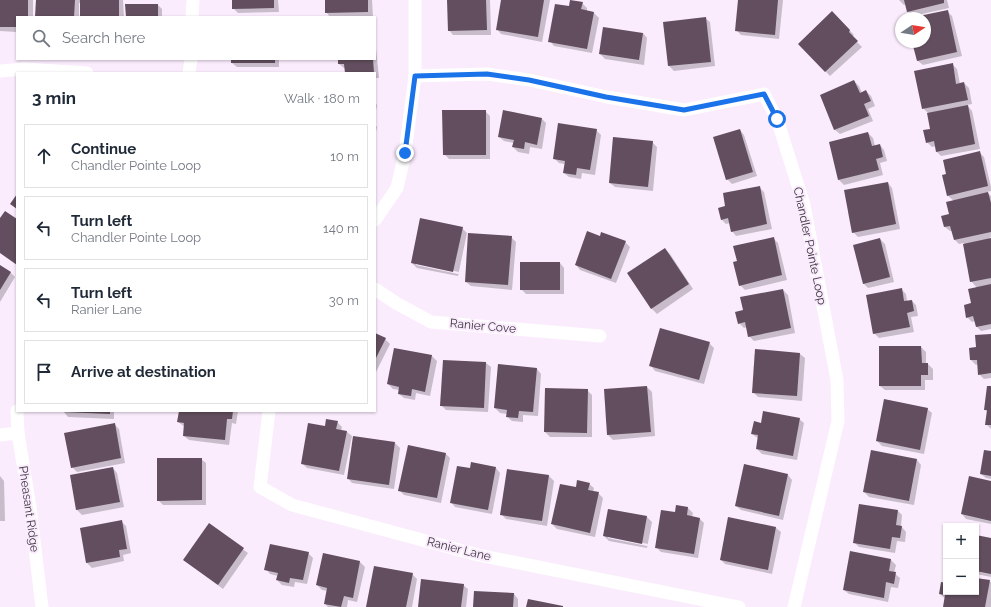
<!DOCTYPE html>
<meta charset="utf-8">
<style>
:root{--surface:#fff;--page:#f2f2f3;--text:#1f2937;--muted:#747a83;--line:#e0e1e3}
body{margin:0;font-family:Raleway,sans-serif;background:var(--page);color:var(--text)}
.controls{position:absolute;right:12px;bottom:12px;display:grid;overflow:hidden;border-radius:0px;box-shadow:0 1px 3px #0004}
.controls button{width:36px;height:36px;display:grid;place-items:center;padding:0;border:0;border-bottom:1px solid var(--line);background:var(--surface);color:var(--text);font:20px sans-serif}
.compass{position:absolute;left:895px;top:12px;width:36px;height:36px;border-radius:50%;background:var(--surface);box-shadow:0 1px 3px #0004;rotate:78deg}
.stop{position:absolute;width:12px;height:12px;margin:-9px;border:3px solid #1a73e8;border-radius:50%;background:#fff}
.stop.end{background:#1a73e8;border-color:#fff;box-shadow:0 1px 4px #0008}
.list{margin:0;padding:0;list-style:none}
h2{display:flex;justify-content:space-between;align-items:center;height:52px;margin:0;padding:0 16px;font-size:17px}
h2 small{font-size:13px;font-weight:400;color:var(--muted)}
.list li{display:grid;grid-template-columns:26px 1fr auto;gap:12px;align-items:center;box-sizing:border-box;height:64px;margin:0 8px 8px;padding:0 8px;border:1px solid var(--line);border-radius:0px}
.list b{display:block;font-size:15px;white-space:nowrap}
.list p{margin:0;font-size:13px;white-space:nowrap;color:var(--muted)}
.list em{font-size:13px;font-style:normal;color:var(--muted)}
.icon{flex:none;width:22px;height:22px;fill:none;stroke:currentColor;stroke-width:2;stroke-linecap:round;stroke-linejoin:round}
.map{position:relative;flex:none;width:991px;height:607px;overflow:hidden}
.search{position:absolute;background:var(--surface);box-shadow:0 1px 3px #0004;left:16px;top:16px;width:360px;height:44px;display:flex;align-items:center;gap:10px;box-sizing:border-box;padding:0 14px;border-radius:0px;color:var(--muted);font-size:15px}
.panel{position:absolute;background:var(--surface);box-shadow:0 1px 3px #0004;left:16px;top:72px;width:360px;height:340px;border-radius:0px}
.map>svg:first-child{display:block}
</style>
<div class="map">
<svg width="991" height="607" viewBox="0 0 991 607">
<rect width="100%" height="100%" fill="#faebfd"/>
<!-- shadow -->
<g fill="#0003" fill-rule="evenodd">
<polygon points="0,0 33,0 33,17 17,17 17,32 0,31"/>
<polygon points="37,0 123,0 124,17 81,17 81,3 79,3 79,17 36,17"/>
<polygon points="233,0 278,0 279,12 238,13 233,8"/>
<polygon points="326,0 372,0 373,17 330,17 326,12"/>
<polygon points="448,0 490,0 491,35 453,35 449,30"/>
<polygon points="502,0 550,0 542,42 501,34 497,29"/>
<polygon points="739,0 783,0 779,39 741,35 736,30"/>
<polygon points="899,0 947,0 949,8 913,16 908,11 906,4 904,5"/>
<polygon points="582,3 587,8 587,12 594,13 599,18 592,53 554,46 550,41 570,7"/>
<polygon points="158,5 162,9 162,17 127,17"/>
<polygon points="947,11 952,16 962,56 923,65 918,61 913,42 925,42 925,18 916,18"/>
<polygon points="832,12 854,35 852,37 862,47 830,76 799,44"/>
<polygon points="705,18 710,22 715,66 674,71 669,66"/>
<polygon points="643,33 647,38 644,65 605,59 600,54"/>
<polygon points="375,39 379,78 375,78 375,73 346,73 345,68 344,68 339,64 339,59 375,59"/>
<polygon points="232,59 279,59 279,67 237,67 232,63"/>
<polygon points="952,64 957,69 960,84 964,83 969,88 972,104 967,105 972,111 980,149 941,156 936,151 936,146 932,147 927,142 932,130 928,113 923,108"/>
<polygon points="854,81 859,86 862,93 866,91 871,96 875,106 868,109 873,121 840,134 835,130 821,95"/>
<polygon points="375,103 377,105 375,116"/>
<polygon points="485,111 490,116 490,159 449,159 444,154"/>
<polygon points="542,119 546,123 542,149 530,147 529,154 518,152 513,147 514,143 504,141 499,137"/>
<polygon points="375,125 377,127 375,136"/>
<polygon points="596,130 601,135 595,175 582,173 581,179 569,177 564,173 565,164 559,163 554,158"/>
<polygon points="740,130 744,135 757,176 732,184 727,179"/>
<polygon points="868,133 873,138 875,146 880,145 884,150 887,161 880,163 883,175 844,185 839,180 830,143"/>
<polygon points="652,142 657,147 653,191 615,187 610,183"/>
<polygon points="979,152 984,157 991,187 991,191 987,192 991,196 991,237 989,238 989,239 991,239 991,329 981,331 977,327 975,321 972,322 967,317 977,288 971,281 964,243 959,244 955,240 953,231 950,231 945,227 954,201 947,195 947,175"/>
<polygon points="888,183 892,188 900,229 858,237 853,232"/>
<polygon points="759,187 764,192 772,229 736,236 732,231 730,223 726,224 721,219 726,207"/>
<path d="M 462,228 L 467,233 L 458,276 L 417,268 L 412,263 ZM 416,263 L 459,272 L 458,274 L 416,265 Z"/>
<polygon points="511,237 516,242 512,290 471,286 466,282"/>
<polygon points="600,237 625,242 630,247 616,283 580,270 576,265"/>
<polygon points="773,238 778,243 787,280 745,290 740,285 738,262"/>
<polygon points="880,239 885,244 894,282 868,288 863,283"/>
<polygon points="665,249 670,254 693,289 657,314 652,309 629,273"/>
<polygon points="560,263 564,268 564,294 526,294 521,289"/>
<polygon points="0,266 10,272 15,277 0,302"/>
<polygon points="901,289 906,294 907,301 912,301 916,305 918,316 911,317 914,332 879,338 874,333"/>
<polygon points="783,290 788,295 795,333 754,341 749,336 747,327 744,328 739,323 744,311"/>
<polygon points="375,334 385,339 390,344 375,374"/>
<polygon points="991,335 991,378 984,379 979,374 978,364 976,365 971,360 977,348"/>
<polygon points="709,343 714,348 704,384 655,371 651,366"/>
<polygon points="921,347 926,352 926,364 928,364 933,369 933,380 925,380 925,390 885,390 880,386"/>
<polygon points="395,349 432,356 437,361 430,396 416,393 415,400 404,398 399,394 400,390 393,389 388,384"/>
<polygon points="800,354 805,358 802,401 758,397 753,392"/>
<polygon points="486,363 491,367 488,412 446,410 441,405"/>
<polygon points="537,369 541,374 538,416 523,415 523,422 512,421 507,417 507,414 500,413 495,408"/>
<polygon points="647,387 652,392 655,436 613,440 608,435"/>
<polygon points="991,387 991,429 986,424 988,412 985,410"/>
<polygon points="587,390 592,395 592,437 550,437 545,432"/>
<polygon points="927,409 932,413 924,454 882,446 877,441"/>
<polygon points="63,411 114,411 114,419 68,417"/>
<polygon points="180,411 238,411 236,424 232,423 229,445 189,440 184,436 185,427 178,422"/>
<polygon points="799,419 804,423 797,460 762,454 757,449 759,439 752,434 762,424"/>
<polygon points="337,422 342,427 341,431 347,432 352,436 344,475 307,468 302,463 325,427"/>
<polygon points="114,424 119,429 125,463 77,472 72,467"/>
<polygon points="395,443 400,448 394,489 352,483 348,478"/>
<polygon points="991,452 991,479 986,478 981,474"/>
<polygon points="446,454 450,458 441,503 404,495 399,490"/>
<polygon points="201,459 206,463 206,505 163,505 158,500"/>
<polygon points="917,460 921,465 914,505 869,497 864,492"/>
<polygon points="113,468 117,473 124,507 82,515 77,510 71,476"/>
<polygon points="496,468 500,473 492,514 455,507 451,502 471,470"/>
<polygon points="508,470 549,476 554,481 547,526 506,519 501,514"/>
<polygon points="788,475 792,480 783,520 741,510 736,506"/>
<polygon points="0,476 4,481 5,521 0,521"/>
<polygon points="991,482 991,524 966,519 962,514"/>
<polygon points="589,484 594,488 593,492 598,493 603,498 595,537 557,529 552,524 577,489"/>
<polygon points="677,506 688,508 693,513 692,517 699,518 704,523 698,558 661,552 656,547 676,513"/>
<path d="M 609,510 L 647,517 L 652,522 L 647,548 L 609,541 L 604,536 ZM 608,536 L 648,544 L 647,546 L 608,538 Z"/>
<polygon points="898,511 902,515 901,526 906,532 905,542 897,541 895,553 859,547 854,542"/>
<polygon points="729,518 776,528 781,532 772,574 725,564 721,560"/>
<polygon points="121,521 126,526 131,553 123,555 124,561 92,568 87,563 81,529"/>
<polygon points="209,524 248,553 223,589 184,560"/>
<polygon points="976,536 991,539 991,577 976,574"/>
<polygon points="851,552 891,560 896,565 894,573 900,578 898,588 891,587 888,602 849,594 844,590"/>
<polygon points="308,553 313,558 307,584 295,582 294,587 282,585 277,580 278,576 270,574 266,569"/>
<polygon points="324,554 360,562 365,567 357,602 348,600 347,607 328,607 325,604 328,591 322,590 317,585"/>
<polygon points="412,574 417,579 412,607 367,607"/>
<polygon points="976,579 991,582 991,607 944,607 945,598 940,594 946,584 946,592 976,592"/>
<polygon points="463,585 468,589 466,607 419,607"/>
<polygon points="514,594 518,599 518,607 474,607"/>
</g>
<!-- building -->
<g fill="#624e5e">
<polygon points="0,0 28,0 28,17 17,17 17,27 0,27"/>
<polygon points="36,0 75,0 74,17 35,17"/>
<rect x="80" y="0" width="39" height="17"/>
<polygon points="232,0 274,0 274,8 232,9"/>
<polygon points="325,0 368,0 368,12 325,13"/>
<polygon points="447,0 486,0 487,30 448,31"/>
<polygon points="501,0 544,0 538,37 496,30"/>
<polygon points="570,0 583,2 581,9 594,12 587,49 548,42 555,4 569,6"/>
<polygon points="738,0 778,0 775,35 735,31"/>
<polygon points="904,0 944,0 944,3 907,12"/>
<polygon points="125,4 158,4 158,17 126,17"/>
<polygon points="948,10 957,52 917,61 912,42 925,42 925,18 914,17"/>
<polygon points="832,11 850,30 849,32 858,41 825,72 798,44"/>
<polygon points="706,17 711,62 668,66 663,22"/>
<polygon points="603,27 643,33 639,60 599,54"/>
<rect x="231" y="59" width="44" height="4"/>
<polygon points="338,59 373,59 374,73 345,73 344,64 338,64"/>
<polygon points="953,63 956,84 964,82 968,100 922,109 914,71"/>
<polygon points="854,80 860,93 866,90 871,101 864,104 869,116 834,130 820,95"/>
<polygon points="968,105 975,144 936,152 934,141 926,143 923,130 930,129 927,113"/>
<polygon points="442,110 486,110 486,155 443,155"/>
<polygon points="503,110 542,118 537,145 525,142 524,149 512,147 514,140 498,137"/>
<polygon points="558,123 597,129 590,170 577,168 576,175 563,173 565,161 553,159"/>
<polygon points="740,129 753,172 726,180 713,137"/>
<polygon points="868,132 872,146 880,144 883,157 876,159 879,170 838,180 829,142"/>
<polygon points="613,137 653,141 648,187 609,183"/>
<polygon points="980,151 988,186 947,196 942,175 946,174 943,160"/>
<polygon points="888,182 896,224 852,233 844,190"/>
<polygon points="760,186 767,224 731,232 728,218 721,220 718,208 725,206 723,193"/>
<polygon points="988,192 991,203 991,232 954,240 950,226 944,227 941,216 949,214 946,202"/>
<polygon points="17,194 17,209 10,204"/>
<polygon points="5,211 17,219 17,265 0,253 0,218"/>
<polygon points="420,218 463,227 453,272 411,263"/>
<polygon points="587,231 600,236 601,232 626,241 611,279 575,265"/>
<polygon points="468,233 512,236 508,285 465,282"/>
<polygon points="774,237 782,275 739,286 733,262 737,261 733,246"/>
<polygon points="880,238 890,277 863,284 853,245"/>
<polygon points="991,238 991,278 970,282 963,244"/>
<polygon points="665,248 689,284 651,309 627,273"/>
<rect x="520" y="262" width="40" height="28"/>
<polygon points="0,265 11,272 0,290"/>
<polygon points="991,284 991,324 976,327 973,316 966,318 964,305 971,303 968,289"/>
<polygon points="902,288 904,301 912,300 914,311 907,313 910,327 873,334 866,295"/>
<polygon points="783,289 791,328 748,337 745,322 738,324 735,312 743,310 740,297"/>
<polygon points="660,328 710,342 699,380 649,366"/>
<polygon points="375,333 386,338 375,360"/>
<polygon points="991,334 991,373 978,375 977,360 970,360 969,348 976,347 975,335"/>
<polygon points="879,346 921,346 922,363 928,363 928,375 921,375 921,386 879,386"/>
<polygon points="394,348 432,355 425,392 412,389 411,396 398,394 399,387 387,384"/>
<polygon points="755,349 800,353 797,396 752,393"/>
<polygon points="443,360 486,362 484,408 440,406"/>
<polygon points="498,364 537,368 533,412 519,411 518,418 506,417 507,410 494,408"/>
<polygon points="647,386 651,432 607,435 604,389"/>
<polygon points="987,386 991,386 991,425 985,425 987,410 984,410"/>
<polygon points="545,388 588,389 587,433 544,432"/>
<polygon points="884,399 928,408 920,450 876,441"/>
<polygon points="63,411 110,411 110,414 63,412"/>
<polygon points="179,411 233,411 232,419 227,419 225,440 183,436 184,423 177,422"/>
<polygon points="763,411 800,418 793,456 756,449 758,435 751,434 754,421 761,423"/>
<polygon points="326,419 338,421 336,429 347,431 339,471 301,464 308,423 325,426"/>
<polygon points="115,423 121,458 71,468 64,433"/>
<polygon points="353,436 395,442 389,485 347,479"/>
<polygon points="408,445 446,453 437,498 398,491"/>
<polygon points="871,450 917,459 909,501 863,492"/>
<polygon points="984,450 991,451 991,476 980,474"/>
<polygon points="157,458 202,458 202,500 157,501"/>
<polygon points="471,462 496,467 488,510 450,503 457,466 470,468"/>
<polygon points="744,464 788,474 779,516 735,506"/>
<polygon points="113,467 120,502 76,510 70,475"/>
<polygon points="507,469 549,475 542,521 500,515"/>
<polygon points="969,476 991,481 991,521 961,514"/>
<polygon points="577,480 590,483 588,490 599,492 590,533 551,524 560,484 576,487"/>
<polygon points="859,504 898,510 896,525 902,526 900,538 892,537 890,549 853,543"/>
<polygon points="676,505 688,507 687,515 700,518 694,554 655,548 661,510 675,512"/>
<polygon points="608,509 647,516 642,544 603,536"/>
<polygon points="728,517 776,527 768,570 720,560"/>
<polygon points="122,520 127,549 119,550 120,557 86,563 80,528"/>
<polygon points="209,523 244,548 218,585 183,560"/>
<polygon points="976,535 991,538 991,574 976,571"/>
<polygon points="270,544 309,552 303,580 290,578 289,583 276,580 278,573 264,570"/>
<polygon points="850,551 891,559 889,571 896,572 894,584 886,582 884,598 843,590"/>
<polygon points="323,553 360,561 353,598 344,596 341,607 324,604 327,588 316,585"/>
<polygon points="374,566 413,573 406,607 366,607"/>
<polygon points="976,578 990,580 985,607 943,607 945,595 939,594 941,582 946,583 946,592 976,592"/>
<polygon points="421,579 464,584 461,607 418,607"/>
<polygon points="474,591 514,593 513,607 473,607"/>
<polygon points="528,599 563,606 563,607 526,607"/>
</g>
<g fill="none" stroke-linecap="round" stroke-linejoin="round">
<!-- street -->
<g stroke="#fff" stroke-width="13">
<polyline points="192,17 193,0"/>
<polyline points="0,71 24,69 87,73"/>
<polyline points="189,73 191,59"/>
<polyline points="415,76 487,74 529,80 607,97 684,110 764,94 777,119 804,205 837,380 838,421 794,607"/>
<polyline points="375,220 397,188 405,153 415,76 415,0"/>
<polyline points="375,289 396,303 431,322 600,336"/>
<polyline points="17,411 18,433 30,507 42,607"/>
<polyline points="269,411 260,487 292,505 478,555 739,607"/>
<polyline points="0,435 18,433"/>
</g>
</g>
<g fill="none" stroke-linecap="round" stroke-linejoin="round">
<!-- route -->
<polyline stroke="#1a73e8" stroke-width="5" points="405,153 415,76 487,74 529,80 606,97 684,110 764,94 777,119"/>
</g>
<g text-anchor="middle" stroke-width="4" stroke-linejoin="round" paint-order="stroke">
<!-- street labels -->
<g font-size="12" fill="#3d363f" stroke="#faebfd">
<text transform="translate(810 246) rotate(78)" y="4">Chandler Pointe Loop</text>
<text transform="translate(483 326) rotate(5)" y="4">Ranier Cove</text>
<text transform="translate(29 509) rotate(82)" y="4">Pheasant Ridge</text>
<text transform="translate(459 549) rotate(14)" y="4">Ranier Lane</text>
</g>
</g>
</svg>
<div class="controls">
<button>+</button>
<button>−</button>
</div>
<svg class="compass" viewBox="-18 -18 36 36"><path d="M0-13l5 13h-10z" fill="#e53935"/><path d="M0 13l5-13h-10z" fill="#747a83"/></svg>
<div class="stop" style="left:777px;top:119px"></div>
<div class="stop end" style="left:405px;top:153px"></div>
<div class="search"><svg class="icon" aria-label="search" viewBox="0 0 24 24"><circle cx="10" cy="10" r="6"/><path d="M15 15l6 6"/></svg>Search here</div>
<section class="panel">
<h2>3 min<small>Walk · 180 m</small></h2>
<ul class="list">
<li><svg class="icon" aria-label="ahead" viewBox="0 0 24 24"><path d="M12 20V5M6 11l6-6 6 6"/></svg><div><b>Continue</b><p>Chandler Pointe Loop</p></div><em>10 m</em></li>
<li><svg class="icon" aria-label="left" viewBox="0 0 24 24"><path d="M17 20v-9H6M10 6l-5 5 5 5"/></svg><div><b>Turn left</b><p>Chandler Pointe Loop</p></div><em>140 m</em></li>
<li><svg class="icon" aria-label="left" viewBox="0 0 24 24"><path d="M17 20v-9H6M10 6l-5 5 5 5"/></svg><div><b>Turn left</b><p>Ranier Lane</p></div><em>30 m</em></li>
<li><svg class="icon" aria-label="arrive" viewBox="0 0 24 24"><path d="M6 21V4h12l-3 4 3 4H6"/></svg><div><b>Arrive at destination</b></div></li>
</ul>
</section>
</div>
